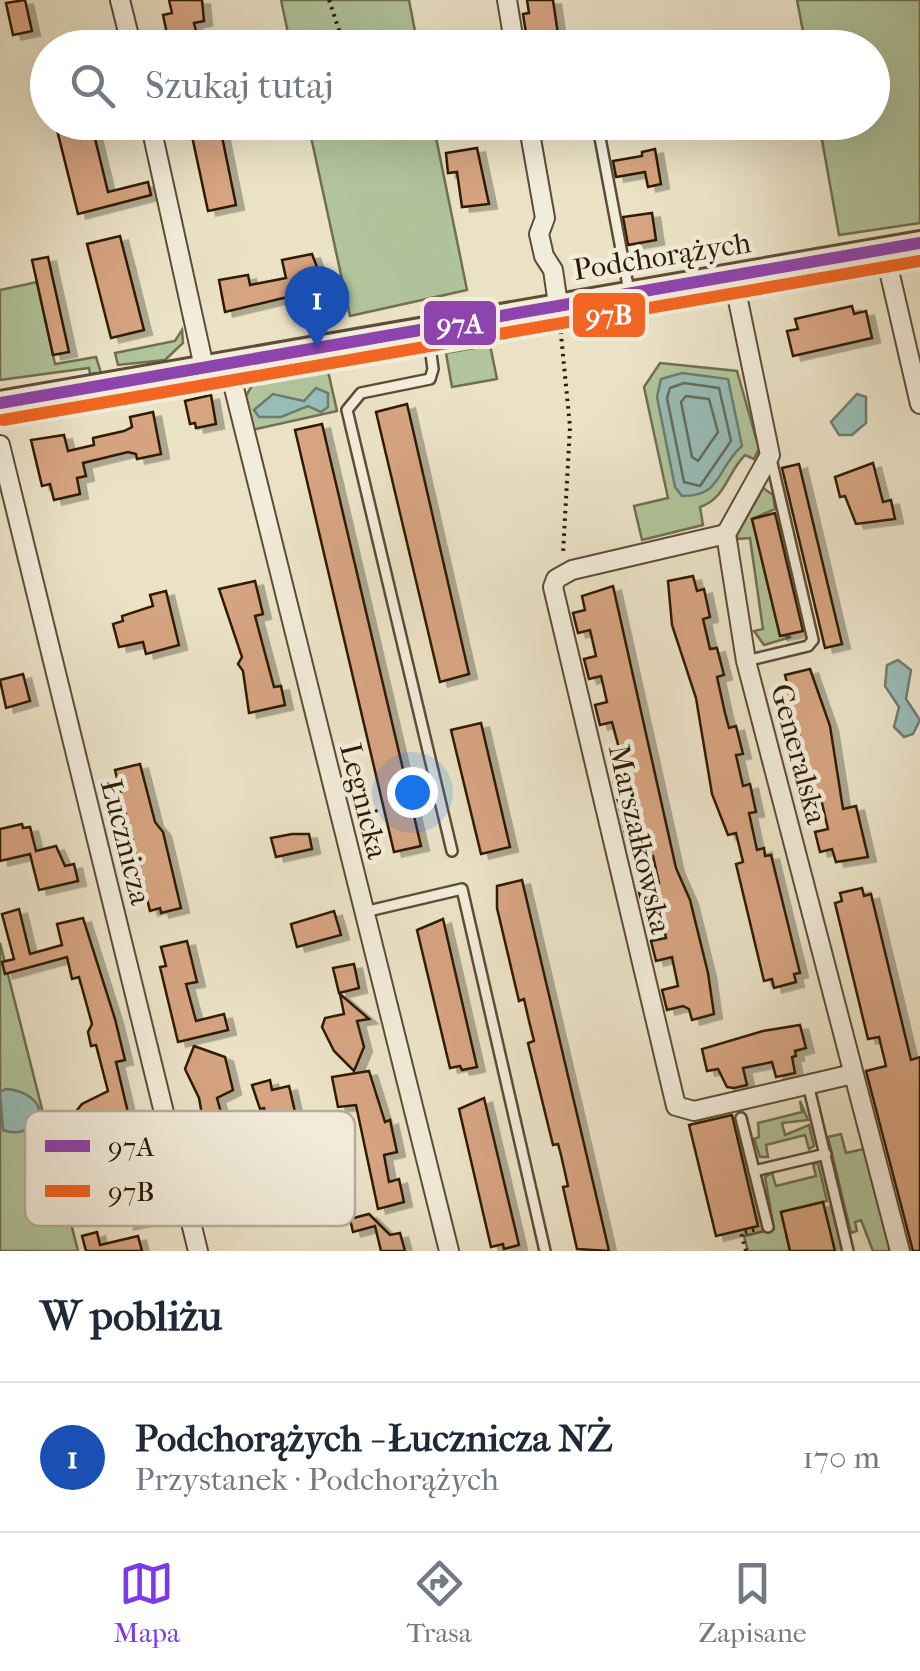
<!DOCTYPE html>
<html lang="pl">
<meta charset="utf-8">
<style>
:root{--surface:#fff;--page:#f2f2f3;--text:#1f2937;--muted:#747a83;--line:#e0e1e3;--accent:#7c3aed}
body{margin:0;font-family:"IM FELL French Canon",serif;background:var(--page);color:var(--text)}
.you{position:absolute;left:412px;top:792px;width:35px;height:35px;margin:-25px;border:8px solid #fff;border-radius:50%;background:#1a73e8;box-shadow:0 0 0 15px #1a73e833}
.badge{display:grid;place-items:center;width:65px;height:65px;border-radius:50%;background:var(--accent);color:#fff;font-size:32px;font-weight:700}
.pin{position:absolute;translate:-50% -82px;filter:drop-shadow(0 2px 5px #0008)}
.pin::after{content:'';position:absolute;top:52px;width:35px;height:30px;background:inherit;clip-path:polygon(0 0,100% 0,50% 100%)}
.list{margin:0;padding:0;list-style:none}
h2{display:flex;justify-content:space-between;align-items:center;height:130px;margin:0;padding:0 40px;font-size:42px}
h2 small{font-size:32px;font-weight:400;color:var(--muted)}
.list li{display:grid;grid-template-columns:65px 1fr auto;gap:30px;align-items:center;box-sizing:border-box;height:150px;padding:0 40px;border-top:2px solid var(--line)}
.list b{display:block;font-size:38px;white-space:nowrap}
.list p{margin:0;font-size:32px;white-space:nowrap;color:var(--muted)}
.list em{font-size:32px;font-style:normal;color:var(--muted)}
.icon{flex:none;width:55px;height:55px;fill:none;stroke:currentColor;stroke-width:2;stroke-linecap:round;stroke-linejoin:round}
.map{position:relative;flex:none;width:920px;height:1251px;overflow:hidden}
.search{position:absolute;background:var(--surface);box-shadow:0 10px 40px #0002;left:30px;right:30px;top:30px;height:110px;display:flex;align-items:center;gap:25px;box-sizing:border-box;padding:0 35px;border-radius:55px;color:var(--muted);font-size:38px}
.sheet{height:280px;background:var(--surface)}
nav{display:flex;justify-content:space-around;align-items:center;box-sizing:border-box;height:140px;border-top:2px solid var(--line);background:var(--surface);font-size:28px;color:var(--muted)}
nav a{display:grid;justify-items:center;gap:5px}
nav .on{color:var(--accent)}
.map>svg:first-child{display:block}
</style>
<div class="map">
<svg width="920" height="1251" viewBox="0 0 920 1251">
<defs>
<filter id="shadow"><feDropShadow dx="8" dy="4.5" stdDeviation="0" flood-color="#0004"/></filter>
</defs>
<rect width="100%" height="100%" fill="#ebe2c6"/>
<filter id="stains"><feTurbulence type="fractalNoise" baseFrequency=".002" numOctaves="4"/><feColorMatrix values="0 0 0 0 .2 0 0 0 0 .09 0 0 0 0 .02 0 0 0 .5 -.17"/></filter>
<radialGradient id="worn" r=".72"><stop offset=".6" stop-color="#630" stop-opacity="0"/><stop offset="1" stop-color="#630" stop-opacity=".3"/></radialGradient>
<!-- green -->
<g fill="#b1c49b" stroke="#706f50" stroke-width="2.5">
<polygon points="281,0 409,0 418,47 291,47"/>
<polygon points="797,0 920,0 920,223 839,235 819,123 872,122 872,48 806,47"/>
<polygon points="308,123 433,123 467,290 350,316"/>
<polygon points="37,282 55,364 96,357 101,373 90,374 89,368 0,380 0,290"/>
<polygon points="182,330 183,343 165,360 118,365 115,353 175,341"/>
<polygon points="490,345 497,379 452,387 446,353"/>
<path d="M 660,363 L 737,371 L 759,449 L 754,459 L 745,455 C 727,473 726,498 700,507 L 703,525 L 642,540 L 634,506 L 668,498 L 644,387 Z"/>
<polygon points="328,371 337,411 252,430 244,399 253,384"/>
<polygon points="763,488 773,495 775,509 752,519 780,635 791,637 764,645 754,631 763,629 750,538 737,539 737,535"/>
<polygon points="0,943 78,1251 0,1251"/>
<polygon points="800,1101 808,1120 782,1123 785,1135 809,1125 814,1146 809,1149 805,1135 766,1145 768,1157 760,1157 754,1139 759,1137 758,1123 802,1112"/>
<polygon points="841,1134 846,1153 868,1148 893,1251 873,1251 861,1220 855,1222 857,1231 851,1233 828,1137"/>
<polygon points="818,1163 827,1201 781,1212 790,1251 748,1251 744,1236 774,1229 765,1177 772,1173 776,1186 816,1176 813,1164"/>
</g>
<!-- water -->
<g fill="#98bdb6" stroke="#6e7c70" stroke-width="2.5">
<path d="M 682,373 L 728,379 L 742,446 C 715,470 723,496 682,496 L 675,487 L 657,397 L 661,379 Z"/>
<polygon points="316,388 328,393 328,407 321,412 308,406 281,417 259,417 254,410 273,394 304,401"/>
<polygon points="857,394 866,397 866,423 852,435 839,435 831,422"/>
<polygon points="898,660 911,670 906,699 920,720 913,734 904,737 894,727 899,707 885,686 887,665"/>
<path d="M 6,1089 C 23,1090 42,1100 40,1118 C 29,1130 18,1136 3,1130 L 0,1092 Z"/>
</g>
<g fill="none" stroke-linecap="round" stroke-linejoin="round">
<!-- shore -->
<g stroke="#646c5e" stroke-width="2.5">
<polygon points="684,383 719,388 731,441 700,486 684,482 667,398 670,388"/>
<polygon points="686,396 709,399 718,432 698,461 692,457 681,402"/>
</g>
</g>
<!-- building -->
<g fill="#d7a481" stroke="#2f1a06" stroke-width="2.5" filter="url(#shadow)">
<polygon points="25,0 32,31 13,35 6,3"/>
<polygon points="169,0 202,0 204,21 194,23 200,48 170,48 163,15 172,13"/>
<polygon points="527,0 553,0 560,48 535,48 533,32 526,33 523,14 529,13"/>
<polygon points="55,122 91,122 108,192 148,182 151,195 78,214"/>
<polygon points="189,122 219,122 236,205 208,211"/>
<polygon points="477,148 489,204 462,207 457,172 448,173 446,153"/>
<polygon points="655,149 661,184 648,187 645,172 616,177 613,161 642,156 642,152"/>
<polygon points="652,213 656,240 628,245 623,217"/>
<polygon points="120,236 144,330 111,338 87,244"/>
<polygon points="312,254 325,288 225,312 219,280 248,275 250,285 286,278 282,260"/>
<polygon points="48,257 69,352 53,355 32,260"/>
<polygon points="852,306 854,314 866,311 872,338 793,356 787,331 798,329 795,319"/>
<polygon points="211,395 216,424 196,428 195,423 190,424 185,401"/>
<polygon points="407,404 469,674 440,682 376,412"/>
<polygon points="153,412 161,454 137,459 136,454 128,452 83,463 86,476 77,478 80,494 54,500 50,484 42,486 31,440 64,435 68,451 94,445 93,438 124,431 132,427 130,417"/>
<polygon points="322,424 421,846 394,852 295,430"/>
<polygon points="873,463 883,502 891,500 895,519 856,524 845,496 840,497 835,477"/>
<polygon points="799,464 842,644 825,648 782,468"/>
<polygon points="775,513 803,631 780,636 752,519"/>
<polygon points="693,576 697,591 704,589 710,617 703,619 710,649 717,648 724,675 717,677 725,713 729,728 736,726 743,754 736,755 743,786 750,784 756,812 749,813 757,850 764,848 765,856 771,855 800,973 794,974 796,982 774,988 772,979 764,981 736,864 743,862 736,833 728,835 712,794 696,698 672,625 668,581"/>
<polygon points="255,581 263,614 255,616 274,687 281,686 285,705 249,713 243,671 238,664 242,657 219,589"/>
<polygon points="613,586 676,868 690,900 708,973 714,1014 692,1020 689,1009 683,1006 667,1010 662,990 678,986 672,957 656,961 651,941 666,938 660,908 644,912 639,892 659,883 653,856 645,857 642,843 628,846 612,775 625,771 612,722 600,725 595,705 607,702 601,676 589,679 584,659 596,656 590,630 578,633 573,613 585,610 582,596"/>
<polygon points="166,591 179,645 146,654 143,642 119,647 113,624 123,621 122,616 153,606 150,595"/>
<polygon points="810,669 830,726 843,809 856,806 868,857 836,862 832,849 820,852 815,832 828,829 819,790 813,791 809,776 802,778 795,750 803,749 795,718 788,720 782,692 789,691 785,675"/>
<polygon points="23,674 30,701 6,708 0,680"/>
<polygon points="481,723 510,847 481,854 451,730"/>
<polygon points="140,764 155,822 163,832 181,908 161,913 160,908 150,911 115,770"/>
<polygon points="22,824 23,828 30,827 36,851 56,846 65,866 74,864 78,881 39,890 30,854 0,861 0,829"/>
<polygon points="292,834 309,834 312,849 276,857 271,838"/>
<polygon points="522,880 600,1212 609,1251 577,1249 563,1187 568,1186 561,1155 558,1144 553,1145 528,1043 534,1041 529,1021 524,999 519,1001 497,908 497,886"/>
<polygon points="862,888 864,896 871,894 911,1060 920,1057 920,1251 913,1251 866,1071 886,1066 879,1037 868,1039 835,903 842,901 840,893"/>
<polygon points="19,909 30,954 62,945 57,924 83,918 115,1019 125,1060 116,1062 135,1142 144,1140 160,1218 126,1225 110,1123 97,1126 79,1119 77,1110 82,1104 108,1091 96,1045 91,1046 88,1032 92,1024 79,977 72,979 67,957 5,974 2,962 14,959 2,914"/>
<polygon points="334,911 341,935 297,947 291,924"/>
<polygon points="443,919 477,1067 462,1070 460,1066 450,1068 417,930"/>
<polygon points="187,941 197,982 186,984 196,1021 224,1014 228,1030 178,1042 160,967 166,966 161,947"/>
<polygon points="354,964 359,988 339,993 333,968"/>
<polygon points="340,994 369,1019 357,1021 364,1047 354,1071 334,1051 322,1027 325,1018 344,1014"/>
<polygon points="800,1025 806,1048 795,1051 796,1056 792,1057 795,1073 776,1077 772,1062 743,1068 747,1085 734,1088 727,1087 718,1069 707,1071 702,1049 763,1031"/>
<polygon points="194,1046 225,1057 233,1090 217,1098 225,1127 234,1125 240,1157 211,1165 199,1098 185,1069"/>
<polygon points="369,1071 385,1122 390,1120 397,1152 384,1155 389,1182 399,1179 404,1202 378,1209 356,1105 338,1107 332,1077"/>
<polygon points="270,1080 272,1090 289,1086 299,1129 289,1132 296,1163 280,1167 264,1108 260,1109 252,1085"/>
<polygon points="484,1098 519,1245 504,1249 503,1244 491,1247 459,1109"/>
<polygon points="732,1115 758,1226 716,1236 689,1125"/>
<polygon points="823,1202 835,1251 790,1251 781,1212"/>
<polygon points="369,1214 390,1235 400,1233 405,1251 381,1251 375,1226 353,1232 350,1219"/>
<polygon points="97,1232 100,1245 138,1236 142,1251 86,1251 82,1236"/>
</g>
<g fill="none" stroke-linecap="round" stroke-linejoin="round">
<!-- service casing -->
<g stroke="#5e4c36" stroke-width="14">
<g id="service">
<polyline points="582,41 583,48"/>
<polyline points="597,122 629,291"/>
<polyline points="428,332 433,369 430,379 361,393 347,410 452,851"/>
<polyline points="746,661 808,646 813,640 771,459"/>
<polyline points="364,912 462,889 545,1251"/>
<polyline points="808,1084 848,1251"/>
<polyline points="741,1118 768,1227"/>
<polyline points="754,1171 826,1154"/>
</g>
</g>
<!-- minor casing -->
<g stroke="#5e4c36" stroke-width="22">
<g id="minor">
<polyline points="120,0 132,48"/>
<polyline points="507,0 515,48"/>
<polyline points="150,122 204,367"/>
<polyline points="528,122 545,218 539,234 544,256 553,270 558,304"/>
<polyline points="884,249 920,404"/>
<polyline points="733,276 770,455 726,534 746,661 900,1251"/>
<polyline points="228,364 449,1251"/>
<polyline points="0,445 198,1251"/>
<polyline points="726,534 572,570 556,579 553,587 676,1106 694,1111 853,1074"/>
</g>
</g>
<!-- tertiary casing -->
<g stroke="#5e4c36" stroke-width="28">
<polyline id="tertiary" points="0,403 920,243"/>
</g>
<!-- path -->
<g stroke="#2f1a06" stroke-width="4" stroke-dasharray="2.5 5" stroke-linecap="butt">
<polyline points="329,0 345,48"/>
<polyline points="377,122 379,127"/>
<polyline points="560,324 570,427 563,553"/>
<polyline points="746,1251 741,1233 758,1229"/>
</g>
<!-- service -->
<use href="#service" stroke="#f2ecda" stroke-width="9"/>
<!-- minor -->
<use href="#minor" stroke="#f2ecda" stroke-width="18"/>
<!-- tertiary -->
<use href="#tertiary" stroke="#f2ecda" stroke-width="22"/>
<!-- bus-1 casing -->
<g stroke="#f2ecda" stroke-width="20">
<polyline id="bus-1" points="0,403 920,243"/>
</g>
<!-- bus-2 casing -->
<g stroke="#f2ecda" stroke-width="20">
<polyline id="bus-2" points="3,420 920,261"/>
</g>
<!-- bus-1 -->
<use href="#bus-1" stroke="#8e44ad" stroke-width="12"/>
<!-- bus-2 -->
<use href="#bus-2" stroke="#f26522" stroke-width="12"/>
</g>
<g text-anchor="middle" stroke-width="9" stroke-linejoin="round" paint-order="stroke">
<!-- street labels -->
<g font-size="30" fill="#2f1a06" stroke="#f2ecda">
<text transform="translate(662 256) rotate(-9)" y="10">Podchorążych</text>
<text transform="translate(799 754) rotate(75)" y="10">Generalska</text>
<text transform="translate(364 801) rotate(76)" y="10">Legnicka</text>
<text transform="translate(640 839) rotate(77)" y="10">Marszałkowska</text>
<text transform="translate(126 842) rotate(76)" y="10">Łucznicza</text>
</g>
</g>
<!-- legend -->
<rect x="25" y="1111" width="330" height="115" rx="15" fill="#f2ecda" stroke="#b8ad9a" stroke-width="2.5"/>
<rect x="45" y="1140" width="45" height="12" fill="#8e44ad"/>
<rect x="45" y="1185" width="45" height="12" fill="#f26522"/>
<g font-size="28" fill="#2f1a06">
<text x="108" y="1156">97A</text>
<text x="108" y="1201">97B</text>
</g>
<g stroke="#f2ecda" stroke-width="4">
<rect x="571" y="291" width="76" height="48" rx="10" fill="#f26522"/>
<rect x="422" y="299" width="76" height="48" rx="10" fill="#8e44ad"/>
</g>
<g font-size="28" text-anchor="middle" font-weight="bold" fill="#fff">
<text x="609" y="324">97B</text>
<text x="460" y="333">97A</text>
</g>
<rect width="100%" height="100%" filter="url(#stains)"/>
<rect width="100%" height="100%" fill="url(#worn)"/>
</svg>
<div class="you"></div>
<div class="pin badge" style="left:317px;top:348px;background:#1a4fb4">1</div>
<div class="search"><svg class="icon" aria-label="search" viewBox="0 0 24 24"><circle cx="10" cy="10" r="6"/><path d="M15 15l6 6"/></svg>Szukaj tutaj</div>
</div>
<section class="sheet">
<h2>W pobliżu<small></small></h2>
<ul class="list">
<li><span class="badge" style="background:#1a4fb4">1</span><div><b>Podchorążych - Łucznicza NŻ</b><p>Przystanek · Podchorążych</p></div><em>170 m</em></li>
</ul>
</section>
<nav>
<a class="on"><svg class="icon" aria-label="map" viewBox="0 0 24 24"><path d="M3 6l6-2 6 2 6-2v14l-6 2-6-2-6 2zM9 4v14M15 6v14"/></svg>Mapa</a>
<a><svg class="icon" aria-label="directions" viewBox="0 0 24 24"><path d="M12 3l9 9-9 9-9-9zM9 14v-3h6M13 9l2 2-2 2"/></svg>Trasa</a>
<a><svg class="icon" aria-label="saved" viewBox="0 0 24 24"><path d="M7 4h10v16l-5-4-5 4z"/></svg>Zapisane</a>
</nav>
